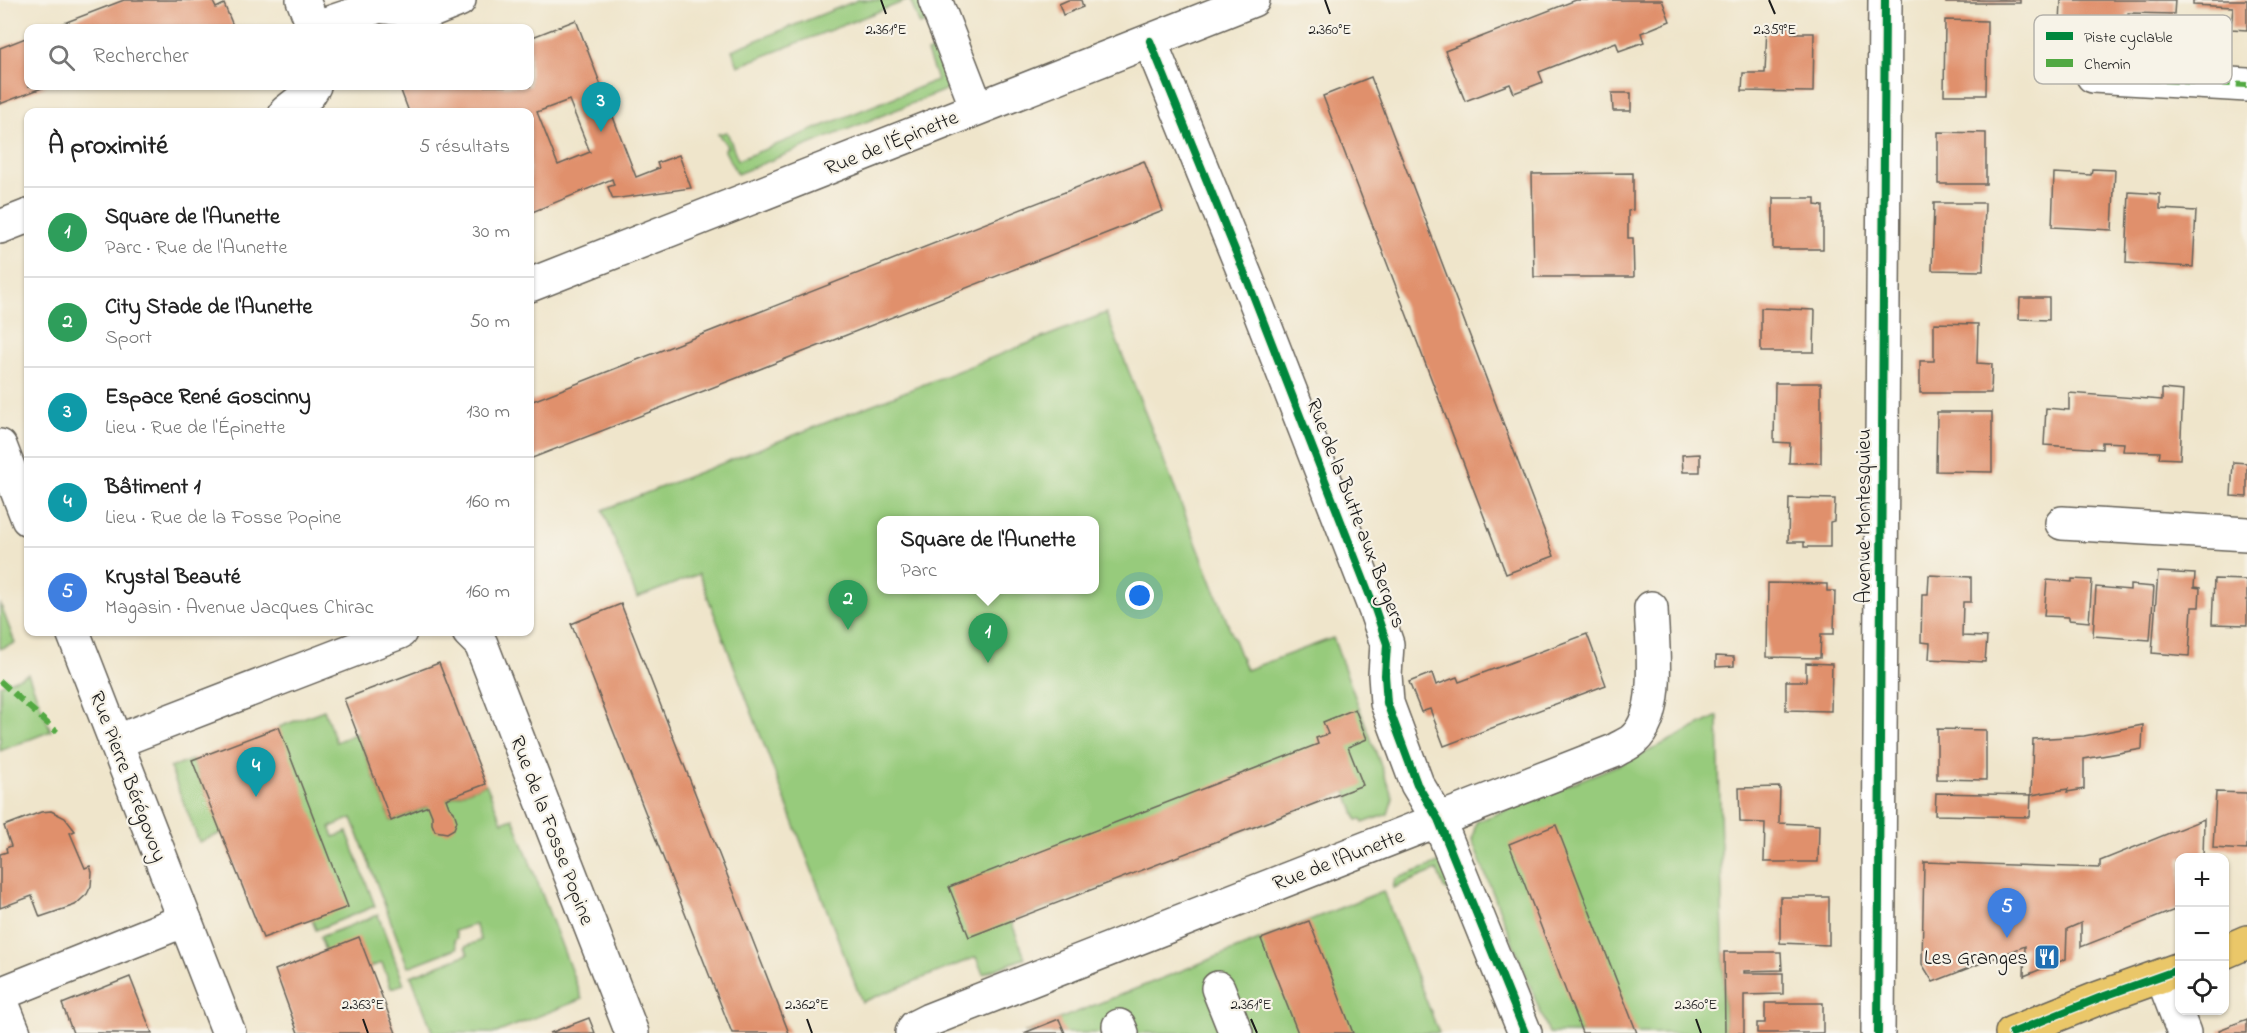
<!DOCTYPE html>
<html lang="fr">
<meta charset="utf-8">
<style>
:root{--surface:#fff;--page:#f6f6f6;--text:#222;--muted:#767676;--line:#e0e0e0;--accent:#1f6fb2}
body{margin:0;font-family:"Indie Flower",sans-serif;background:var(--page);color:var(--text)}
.controls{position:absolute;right:18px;bottom:18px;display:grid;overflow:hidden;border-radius:12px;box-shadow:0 2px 4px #0004}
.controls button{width:54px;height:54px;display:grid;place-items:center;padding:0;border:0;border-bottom:2px solid var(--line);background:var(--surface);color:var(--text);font:30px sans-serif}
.you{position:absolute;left:1140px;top:596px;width:21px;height:21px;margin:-15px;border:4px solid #fff;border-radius:50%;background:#1a73e8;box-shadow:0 0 0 9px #1a73e833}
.badge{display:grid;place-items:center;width:39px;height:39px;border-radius:50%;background:var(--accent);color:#fff;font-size:20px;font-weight:700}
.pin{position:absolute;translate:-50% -50px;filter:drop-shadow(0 2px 3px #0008)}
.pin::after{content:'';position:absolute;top:32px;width:21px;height:18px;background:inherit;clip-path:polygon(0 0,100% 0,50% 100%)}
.popup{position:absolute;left:877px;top:516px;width:222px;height:78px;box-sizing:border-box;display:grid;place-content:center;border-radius:12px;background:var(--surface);filter:drop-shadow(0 2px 4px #0005);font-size:20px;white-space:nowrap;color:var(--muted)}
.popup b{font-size:22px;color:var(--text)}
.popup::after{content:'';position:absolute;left:50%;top:100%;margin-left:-12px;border:12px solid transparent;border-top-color:var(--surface)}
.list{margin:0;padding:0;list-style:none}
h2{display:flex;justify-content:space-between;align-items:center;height:78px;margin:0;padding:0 24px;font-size:26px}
h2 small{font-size:20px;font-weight:400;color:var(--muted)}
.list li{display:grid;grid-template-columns:39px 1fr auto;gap:18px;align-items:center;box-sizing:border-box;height:90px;padding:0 24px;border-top:2px solid var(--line)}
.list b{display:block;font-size:22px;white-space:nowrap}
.list p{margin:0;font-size:20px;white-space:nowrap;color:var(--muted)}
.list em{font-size:20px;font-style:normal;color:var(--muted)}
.icon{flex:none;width:33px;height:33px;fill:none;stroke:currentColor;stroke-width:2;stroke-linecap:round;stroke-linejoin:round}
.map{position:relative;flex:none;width:2247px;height:1033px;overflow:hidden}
.search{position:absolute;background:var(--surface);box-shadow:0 2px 4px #0004;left:24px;top:24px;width:510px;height:66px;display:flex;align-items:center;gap:15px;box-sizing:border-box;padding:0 21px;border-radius:12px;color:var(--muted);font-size:22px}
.panel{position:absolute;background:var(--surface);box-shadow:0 2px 4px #0004;left:24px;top:108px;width:510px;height:528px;border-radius:12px}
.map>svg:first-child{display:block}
</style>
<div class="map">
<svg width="2247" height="1033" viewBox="0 0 2247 1033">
<rect width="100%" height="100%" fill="#f7f3e8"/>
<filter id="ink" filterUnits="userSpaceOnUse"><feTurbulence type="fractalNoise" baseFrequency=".0167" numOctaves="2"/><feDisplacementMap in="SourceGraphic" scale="12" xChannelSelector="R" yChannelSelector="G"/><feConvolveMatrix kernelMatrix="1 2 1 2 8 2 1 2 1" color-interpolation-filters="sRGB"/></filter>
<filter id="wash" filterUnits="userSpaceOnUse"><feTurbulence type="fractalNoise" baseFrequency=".008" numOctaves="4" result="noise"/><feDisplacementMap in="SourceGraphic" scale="24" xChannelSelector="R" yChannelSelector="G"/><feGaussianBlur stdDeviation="1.35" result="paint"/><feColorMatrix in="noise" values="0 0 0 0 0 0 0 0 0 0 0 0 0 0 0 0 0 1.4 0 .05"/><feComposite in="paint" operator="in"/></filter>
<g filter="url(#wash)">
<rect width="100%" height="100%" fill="#efe5cb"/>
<!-- green -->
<g fill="#97cb7c" stroke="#5a744c" stroke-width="1.5" fill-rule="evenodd">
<polygon points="858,0 908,0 738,66 732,50"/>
<polygon points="910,0 926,0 934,19 920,25"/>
<polygon points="938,48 946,63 940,67 950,88 737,174 724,149 728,147 718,134 727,132 738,160 937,80 927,52"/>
<path d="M 1106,313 L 1246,670 L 1333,638 L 1393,798 L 1388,814 L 1363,823 L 1361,819 L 1357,820 L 1346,791 L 1011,921 L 1025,958 L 983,974 L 976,957 L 862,1002 L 699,574 L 637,598 L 603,510 ZM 882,520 L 1094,520 L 1094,590 L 882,590 Z"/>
<polygon points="0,603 15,643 0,649"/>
<polygon points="28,674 51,731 0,751 0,685"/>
<polygon points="324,710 336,742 357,733 391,821 486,784 502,822 513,818 582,999 496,1033 433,1033 411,976 468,954 465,947 481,940 475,924 455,931 457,938 454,940 457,948 408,967 352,818 330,827 334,837 347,832 375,906 316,930 312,920 279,727"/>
<polygon points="1718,716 1725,1033 1549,1033 1472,841 1476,822 1633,759"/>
<polygon points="192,760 222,833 199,842 170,768"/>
<polygon points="1444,861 1452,893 1444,888 1437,870 1393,888 1395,879"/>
<polygon points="1383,891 1439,1033 1024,1033"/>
<polygon points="378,915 404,984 391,988 382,963 370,967 325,951 320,937"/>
</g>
<g id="blocks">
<!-- building -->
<g fill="#e0906c" fill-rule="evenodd">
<polygon points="124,0 212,0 216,8 224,4 234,28 51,28"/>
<polygon points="1068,0 1081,0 1083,7 1063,15 1059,4"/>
<polygon points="1576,0 1662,0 1670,21 1641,33 1644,42 1619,51 1616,42 1539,72 1543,82 1514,93 1510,84 1465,101 1445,51"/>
<rect x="1946" y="0" width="74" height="3"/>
<polygon points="2061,0 2175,0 2174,14 2128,13 2127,28 2060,26"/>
<polygon points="2193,0 2247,0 2247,30 2231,29 2233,7 2193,5"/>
<path d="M 576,20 L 636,177 L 659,168 L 657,163 L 679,155 L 691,188 L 613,199 L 608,187 L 614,185 L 612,179 L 530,213 L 530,112 L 409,112 L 400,88 L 407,86 L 530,86 L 530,38 ZM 569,100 L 590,152 L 558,165 L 537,112 Z"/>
<polygon points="1945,20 1987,21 1986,95 1944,95"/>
<polygon points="1767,26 1793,27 1792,33 1814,33 1813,92 1742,91 1743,73 1765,73"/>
<polygon points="28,37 28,86 47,86 0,104 0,48"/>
<polygon points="1371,77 1554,556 1506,574 1323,96"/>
<polygon points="1612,93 1631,93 1631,111 1613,111"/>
<polygon points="1938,132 1986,133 1986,184 1938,184"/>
<polygon points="1144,161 1163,211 530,459 530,402"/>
<polygon points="2092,169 2115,170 2112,230 2052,227 2054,173 2091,175"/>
<polygon points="1633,173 1633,210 1628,211 1628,238 1633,238 1634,277 1534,277 1532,174"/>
<polygon points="2129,192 2160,194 2160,209 2196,211 2193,267 2126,263"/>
<polygon points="1773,198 1815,198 1815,205 1823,206 1823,249 1773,249"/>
<polygon points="1934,203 1985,203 1983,271 1932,270"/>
<polygon points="2020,298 2049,298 2049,320 2019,319"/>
<polygon points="1761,308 1815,310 1814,352 1761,352"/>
<polygon points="1934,323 1978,324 1977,363 1992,364 1991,393 1920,393 1920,361 1934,361"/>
<polygon points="1775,383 1821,383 1821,463 1789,463 1790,443 1774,442"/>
<polygon points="2162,389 2183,391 2180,459 2159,458 2160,452 2123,451 2124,443 2102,442 2102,449 2044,445 2046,408 2069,410 2069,393 2162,400"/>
<polygon points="1937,412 1992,412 1992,472 1936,471"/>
<polygon points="1700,454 1700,472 1683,472 1682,455"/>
<polygon points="2233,462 2247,463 2247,497 2231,496"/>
<polygon points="1789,498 1835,499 1834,521 1830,522 1830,547 1804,547 1804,542 1788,542"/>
<polygon points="2158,572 2195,574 2194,587 2200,588 2199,607 2192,607 2189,656 2152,653"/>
<polygon points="1929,575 1971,577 1971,602 1963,602 1962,636 1987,637 1985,662 1929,659 1930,643 1921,642 1922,594 1928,594"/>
<polygon points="2072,579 2092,580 2089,622 2069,620 2069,617 2044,616 2047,580 2072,582"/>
<polygon points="2214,579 2247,580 2247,625 2212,624"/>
<polygon points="1768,583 1827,584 1827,591 1835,591 1834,634 1821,634 1820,658 1767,657"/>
<polygon points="2130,585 2154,587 2150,640 2093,636 2096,587 2130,590"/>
<polygon points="621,604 789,1033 732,1033 572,626 571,624"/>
<polygon points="1587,634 1606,685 1444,746 1430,709 1421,712 1409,682 1432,673 1436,685 1457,677 1459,682"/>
<polygon points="1716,656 1734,657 1734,666 1716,667"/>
<polygon points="439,663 486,784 446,799 449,807 454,812 457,821 454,829 447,833 435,831 432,824 432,816 428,806 391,821 344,699"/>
<polygon points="1806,663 1832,664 1831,711 1786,710 1786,681 1806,681"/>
<polygon points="1355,709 1367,739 1348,747 1363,785 969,937 949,887 1318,744 1316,738 1328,734 1323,722"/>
<polygon points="2143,725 2142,749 2084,759 2084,789 2067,792 2068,789 2031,795 2033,739 2084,736"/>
<polygon points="279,727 348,907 263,938 192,760"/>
<polygon points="1937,729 1986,730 1986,780 1937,779"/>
<polygon points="1780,787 1779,823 1819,825 1818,862 1764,862 1765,823 1740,822 1739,788"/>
<polygon points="2216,792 2247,793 2247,850 2213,848"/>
<polygon points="1936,793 2031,795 2030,817 1935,815"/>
<polygon points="51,811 65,818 75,831 70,833 85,868 90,866 92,872 91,886 87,894 75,905 40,917 32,896 0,908 0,854 7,852 6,848 11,846 4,826 41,812"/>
<polygon points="2204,819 2203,858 2180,858 2180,908 2081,947 2081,923 2067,929 2066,959 2024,976 2025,946 1933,982 1922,964 1924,862 2100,868 2100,861"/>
<polygon points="1556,825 1637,1033 1582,1033 1552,955 1509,844"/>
<polygon points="1780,897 1829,897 1829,945 1780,943"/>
<polygon points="1309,921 1332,978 1353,1033 1298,1033 1261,939"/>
<polygon points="359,937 396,1033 298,1033 275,970"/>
<polygon points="1724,952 1781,952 1782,970 1744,971 1744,973 1783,973 1783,994 1744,995 1744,1033 1725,1033"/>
<polygon points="130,977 152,1033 73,1033 62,1004"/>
<polygon points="1765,1003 1823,1003 1823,1033 1757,1033 1757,1023 1765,1023"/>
<polygon points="589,1018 595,1033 550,1033"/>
<polygon points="1059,1019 1065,1033 1024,1033"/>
<polygon points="2247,1019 2247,1033 2220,1033 2219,1030"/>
</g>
</g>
</g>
<g filter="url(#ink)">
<use href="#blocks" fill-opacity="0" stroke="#666259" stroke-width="1.5"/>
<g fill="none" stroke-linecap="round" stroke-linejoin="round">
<!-- minor casing -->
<g stroke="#666259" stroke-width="36">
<g id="minor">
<polyline points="303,0 314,28"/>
<polyline points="935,0 977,108"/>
<polyline points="314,28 379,6 429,12 459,0"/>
<polyline points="1150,41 1248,282 1375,609 1387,644 1385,675 1387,703 1417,784 1438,819 1525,1033"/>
<polyline points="2093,76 2247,85"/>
<polyline points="286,112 309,94 314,86"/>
<polyline points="0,227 28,216"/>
<polyline points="530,285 1253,0"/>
<polyline points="0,446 28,519"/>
<polyline points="2062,523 2247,534"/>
<polyline points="73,632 229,1033"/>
<polyline points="469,632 481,644 632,1033"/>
<polyline points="115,742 400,632"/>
<polyline points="2162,976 2184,1033"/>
<polyline points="1218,988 1236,1033"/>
<polyline points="0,994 185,920"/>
<polyline points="0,998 14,1033"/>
<polyline points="1119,1026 1122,1033"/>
<path d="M 912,1033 L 915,1027 L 929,1020 L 1614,751 C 1620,747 1629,744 1634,739 C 1662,714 1652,643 1651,608"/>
<polyline points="1878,1033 1885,0"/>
</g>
</g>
<!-- major casing -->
<g stroke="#666259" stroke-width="36">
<g id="major">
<polyline points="2224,952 2247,942"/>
<polyline points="2012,1033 2099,998 2180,969"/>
</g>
</g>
<!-- minor -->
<use href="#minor" stroke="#fff" stroke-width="33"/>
<!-- major -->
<use href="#major" stroke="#eac769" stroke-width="33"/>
<!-- quiet -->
<g stroke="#52a943" stroke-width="6" stroke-dasharray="12 6" stroke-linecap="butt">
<polyline points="2093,76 2247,85"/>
<polyline points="0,681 57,732"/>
</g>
<!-- cycleway casing -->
<g stroke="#f7f3e8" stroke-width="11">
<g id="cycleway">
<polyline points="1150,41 1248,282 1375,609 1387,644 1385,675 1387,703 1417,784 1438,819 1525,1033"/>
<polyline points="1878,1033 1885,0"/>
<polyline points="2012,1033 2099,998 2180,969"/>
</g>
</g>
<!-- cycleway -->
<use href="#cycleway" stroke="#00873e" stroke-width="8"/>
</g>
</g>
<!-- ticks -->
<path fill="none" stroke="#1c1c1c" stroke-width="2" d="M 881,0 L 886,14M 1325,0 L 1330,14M 1769,0 L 1775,14M 363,1019 L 368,1033M 807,1019 L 812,1033M 1251,1019 L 1257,1033M 1696,1019 L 1701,1033"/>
<!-- icons -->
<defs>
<g id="restaurant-square" transform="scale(1.35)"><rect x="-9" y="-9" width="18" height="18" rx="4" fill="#1f6fb2" stroke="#f7f3e8"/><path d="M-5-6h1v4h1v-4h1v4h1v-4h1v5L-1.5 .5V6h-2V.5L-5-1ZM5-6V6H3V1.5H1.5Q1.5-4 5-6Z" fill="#fff"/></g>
</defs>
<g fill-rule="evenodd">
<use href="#restaurant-square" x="2047" y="957"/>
</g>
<g text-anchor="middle" stroke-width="4.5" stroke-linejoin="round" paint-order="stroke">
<!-- street labels -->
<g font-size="21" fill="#1c1c1c" stroke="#f7f3e8">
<text transform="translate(891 142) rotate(-22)" y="7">Rue de l'Épinette</text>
<text transform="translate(1357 513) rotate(69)" y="7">Rue de la Butte aux Bergers</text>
<text transform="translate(1863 516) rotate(-90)" y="7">Avenue Montesquieu</text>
<text transform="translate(129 776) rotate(69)" y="7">Rue Pierre Bérégovoy</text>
<text transform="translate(553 830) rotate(69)" y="7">Rue de la Fosse Popine</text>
<text transform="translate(1338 859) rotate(-21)" y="7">Rue de l'Aunette</text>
</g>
<!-- poi labels -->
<g font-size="21" fill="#1c1c1c" stroke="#f7f3e8" text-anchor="end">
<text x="2028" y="964">Les Granges</text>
</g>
</g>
<!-- legend -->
<rect x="2034" y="15" width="198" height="69" rx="9" fill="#f7f3e8" stroke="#b5b2ab" stroke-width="1.5"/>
<rect x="2046" y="32" width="27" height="8" fill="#00873e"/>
<rect x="2046" y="59" width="27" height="8" fill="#52a943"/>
<g font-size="16" fill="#1c1c1c">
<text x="2084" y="42">Piste cyclable</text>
<text x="2084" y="69">Chemin</text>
</g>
<g font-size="15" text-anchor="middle" fill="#1c1c1c" stroke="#f7f3e8" stroke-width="4.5" stroke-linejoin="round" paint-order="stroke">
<text x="886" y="34">2.361°E</text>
<text x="1330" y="34">2.360°E</text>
<text x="1775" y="34">2.359°E</text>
<text x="363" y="1009">2.363°E</text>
<text x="807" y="1009">2.362°E</text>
<text x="1251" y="1009">2.361°E</text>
<text x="1696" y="1009">2.360°E</text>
</g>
</svg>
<div class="controls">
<button>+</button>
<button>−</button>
<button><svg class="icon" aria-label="locate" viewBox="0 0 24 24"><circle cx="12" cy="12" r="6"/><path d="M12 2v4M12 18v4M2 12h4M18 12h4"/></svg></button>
</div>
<div class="you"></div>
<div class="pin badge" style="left:988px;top:663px;background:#2e9e5b">1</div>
<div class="popup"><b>Square de l'Aunette</b>Parc</div>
<div class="pin badge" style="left:848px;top:630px;background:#2e9e5b">2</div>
<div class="pin badge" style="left:601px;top:132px;background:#0f9aa8">3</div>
<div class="pin badge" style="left:256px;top:797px;background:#0f9aa8">4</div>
<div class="pin badge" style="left:2007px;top:938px;background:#3f7fe0">5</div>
<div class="search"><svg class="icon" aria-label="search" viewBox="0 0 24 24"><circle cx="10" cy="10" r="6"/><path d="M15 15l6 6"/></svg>Rechercher</div>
<section class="panel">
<h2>À proximité<small>5 résultats</small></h2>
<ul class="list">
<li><span class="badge" style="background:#2e9e5b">1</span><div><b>Square de l'Aunette</b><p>Parc · Rue de l'Aunette</p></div><em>30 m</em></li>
<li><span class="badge" style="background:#2e9e5b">2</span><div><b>City Stade de l'Aunette</b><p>Sport</p></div><em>50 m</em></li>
<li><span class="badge" style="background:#0f9aa8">3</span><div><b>Espace René Goscinny</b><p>Lieu · Rue de l'Épinette</p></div><em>130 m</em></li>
<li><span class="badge" style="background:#0f9aa8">4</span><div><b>Bâtiment 1</b><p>Lieu · Rue de la Fosse Popine</p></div><em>160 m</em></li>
<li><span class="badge" style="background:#3f7fe0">5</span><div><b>Krystal Beauté</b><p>Magasin · Avenue Jacques Chirac</p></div><em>160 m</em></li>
</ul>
</section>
</div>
